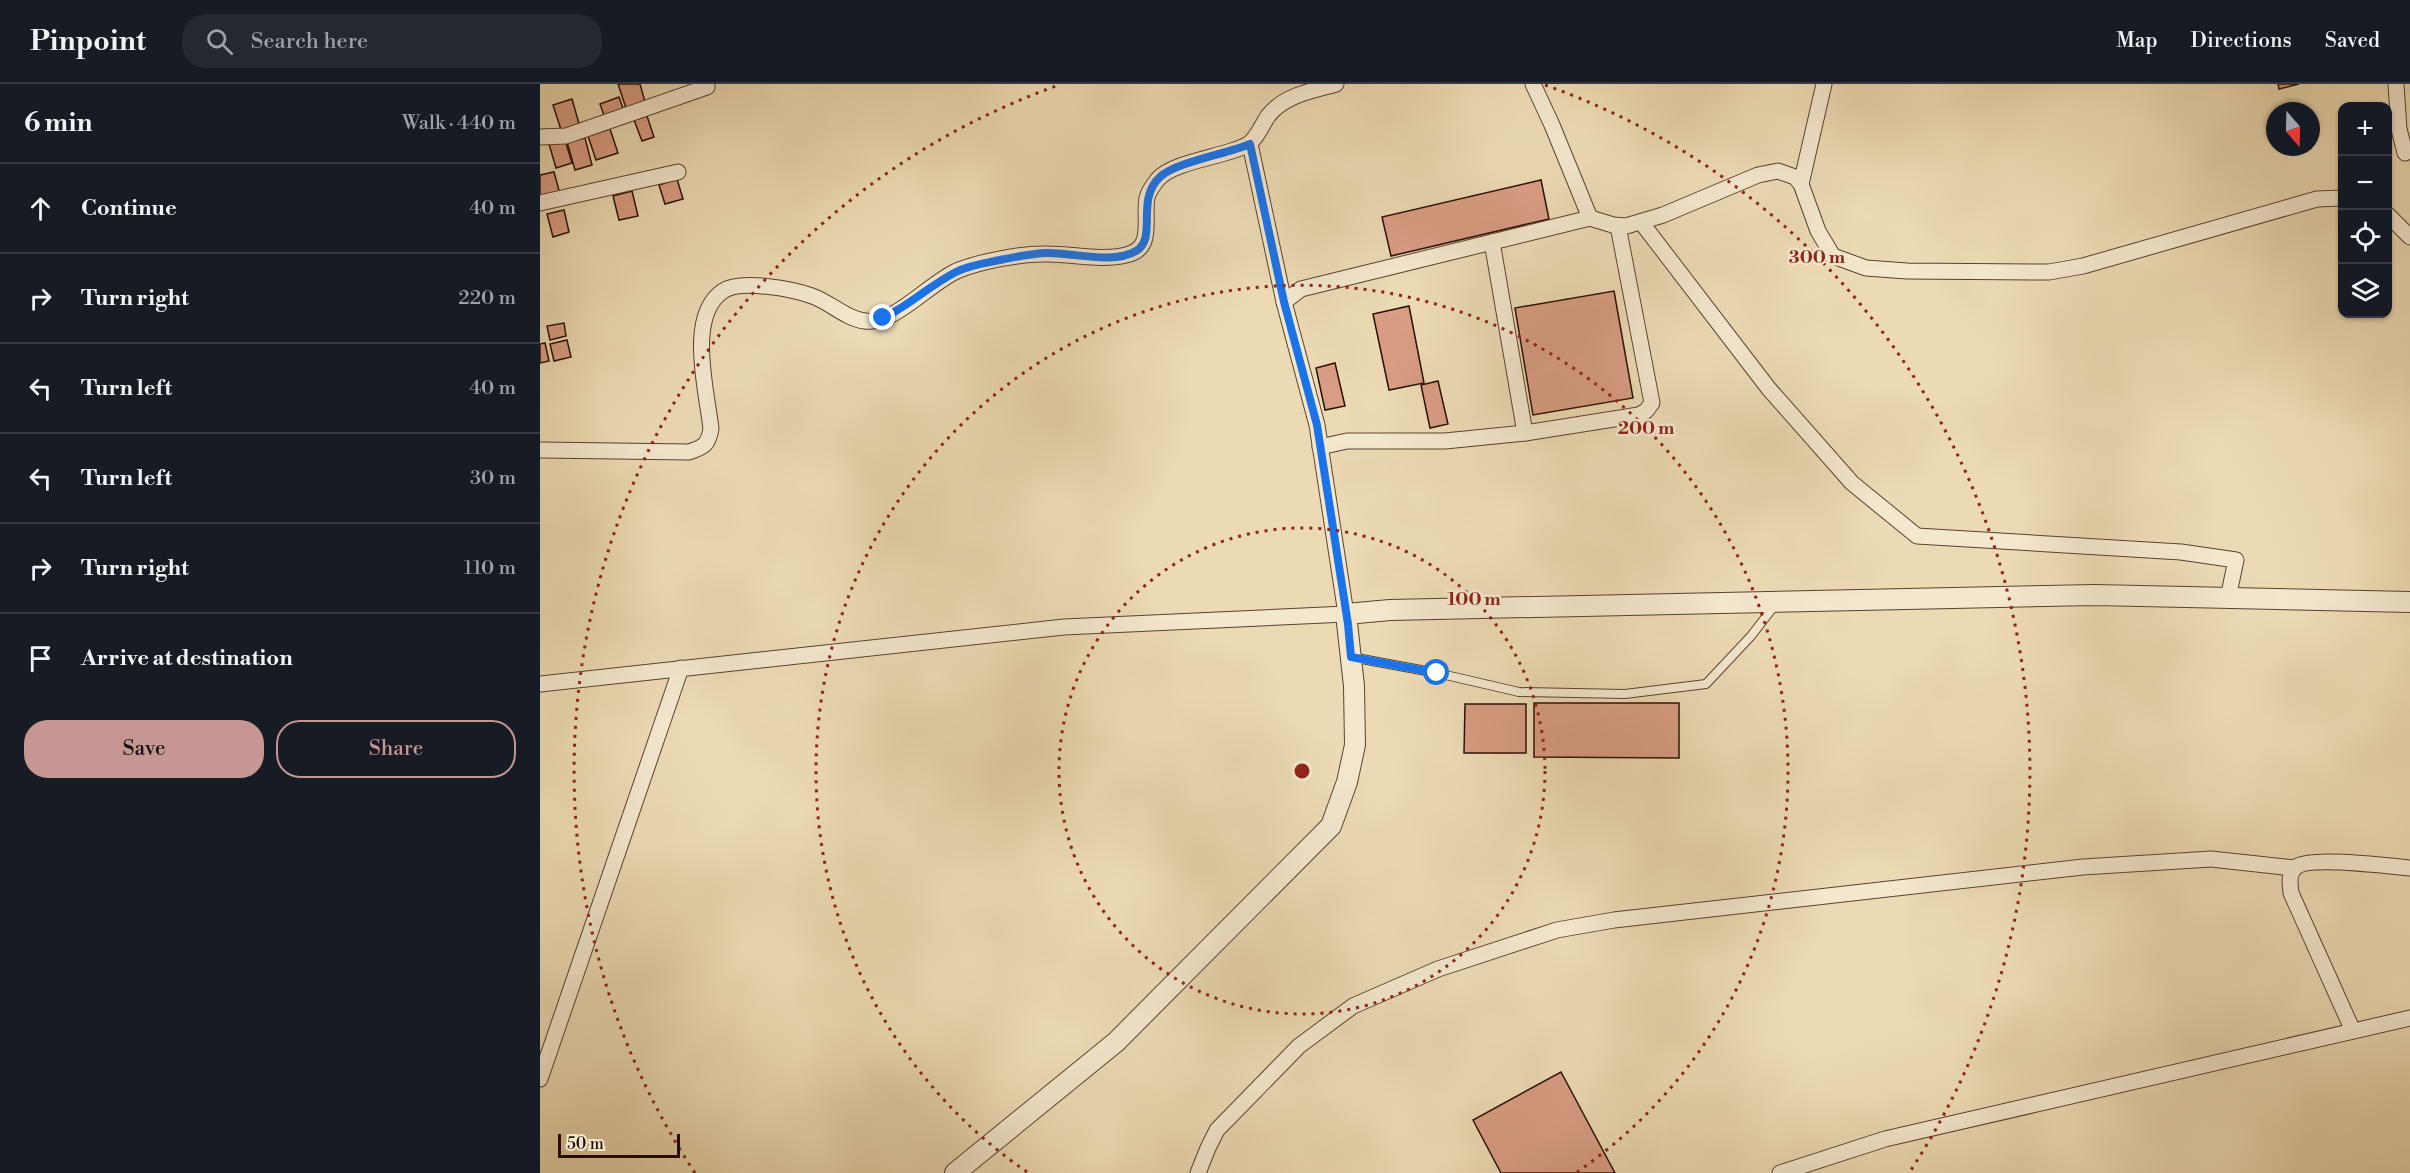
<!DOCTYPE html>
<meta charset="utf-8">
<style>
:root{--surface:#171b24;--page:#242831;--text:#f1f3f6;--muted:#9ea1a6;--line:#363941;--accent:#c59692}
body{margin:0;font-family:"Libre Bodoni",serif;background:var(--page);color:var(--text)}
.controls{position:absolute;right:18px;top:18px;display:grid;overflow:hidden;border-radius:12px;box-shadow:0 2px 4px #0004}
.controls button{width:54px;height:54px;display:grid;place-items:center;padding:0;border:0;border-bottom:2px solid var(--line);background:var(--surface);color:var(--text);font:30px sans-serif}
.compass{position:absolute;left:1726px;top:18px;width:54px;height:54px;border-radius:50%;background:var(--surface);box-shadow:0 2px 4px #0004;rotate:160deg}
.scale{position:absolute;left:18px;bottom:15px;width:122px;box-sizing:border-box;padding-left:6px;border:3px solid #2a0f01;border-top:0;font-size:16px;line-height:21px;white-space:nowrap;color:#2a0f01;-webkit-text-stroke:4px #f3e7ce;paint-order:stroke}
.stop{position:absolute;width:18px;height:18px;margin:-14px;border:4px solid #1a73e8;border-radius:50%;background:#fff}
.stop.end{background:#1a73e8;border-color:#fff;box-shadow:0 2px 6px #0008}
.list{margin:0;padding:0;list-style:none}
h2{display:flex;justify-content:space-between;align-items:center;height:78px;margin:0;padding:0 24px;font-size:26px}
h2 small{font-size:20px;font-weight:400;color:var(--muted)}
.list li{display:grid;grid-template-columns:39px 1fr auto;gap:18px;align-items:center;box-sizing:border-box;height:90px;padding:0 24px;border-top:2px solid var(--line)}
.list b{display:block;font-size:22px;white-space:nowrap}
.list em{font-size:20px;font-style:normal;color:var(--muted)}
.actions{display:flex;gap:12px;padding:18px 24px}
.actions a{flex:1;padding:14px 0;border:2px solid var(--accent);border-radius:24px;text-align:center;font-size:21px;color:var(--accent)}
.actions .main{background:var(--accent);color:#111}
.icon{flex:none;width:33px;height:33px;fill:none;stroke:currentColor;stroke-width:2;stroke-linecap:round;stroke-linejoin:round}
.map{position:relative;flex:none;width:1870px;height:1089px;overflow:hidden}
header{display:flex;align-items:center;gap:36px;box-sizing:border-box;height:84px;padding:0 30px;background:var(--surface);border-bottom:2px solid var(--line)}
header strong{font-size:28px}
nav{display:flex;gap:33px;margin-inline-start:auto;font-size:21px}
.search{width:420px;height:54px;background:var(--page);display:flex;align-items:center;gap:15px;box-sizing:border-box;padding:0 21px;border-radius:24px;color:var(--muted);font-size:22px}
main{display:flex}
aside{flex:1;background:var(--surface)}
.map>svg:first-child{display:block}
</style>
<header>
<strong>Pinpoint</strong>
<div class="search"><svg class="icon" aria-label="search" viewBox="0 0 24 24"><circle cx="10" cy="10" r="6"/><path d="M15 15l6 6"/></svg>Search here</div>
<nav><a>Map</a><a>Directions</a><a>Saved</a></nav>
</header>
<main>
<aside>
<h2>6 min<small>Walk · 440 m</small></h2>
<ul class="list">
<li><svg class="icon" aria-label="ahead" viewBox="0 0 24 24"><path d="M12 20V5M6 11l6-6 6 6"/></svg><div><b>Continue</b></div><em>40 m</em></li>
<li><svg class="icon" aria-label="right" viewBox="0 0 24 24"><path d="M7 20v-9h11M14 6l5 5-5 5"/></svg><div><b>Turn right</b></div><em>220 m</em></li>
<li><svg class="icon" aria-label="left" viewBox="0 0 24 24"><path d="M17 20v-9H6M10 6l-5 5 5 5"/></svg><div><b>Turn left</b></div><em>40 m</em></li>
<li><svg class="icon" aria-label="left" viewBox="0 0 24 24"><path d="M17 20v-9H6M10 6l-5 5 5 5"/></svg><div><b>Turn left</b></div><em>30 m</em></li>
<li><svg class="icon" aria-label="right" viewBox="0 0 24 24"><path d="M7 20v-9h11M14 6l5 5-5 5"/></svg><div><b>Turn right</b></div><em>110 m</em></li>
<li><svg class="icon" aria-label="arrive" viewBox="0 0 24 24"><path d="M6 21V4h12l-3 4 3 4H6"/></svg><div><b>Arrive at destination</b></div></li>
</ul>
<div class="actions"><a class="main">Save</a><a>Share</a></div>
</aside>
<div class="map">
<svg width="1870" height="1089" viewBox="0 0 1870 1089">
<rect width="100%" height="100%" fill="#ecdab4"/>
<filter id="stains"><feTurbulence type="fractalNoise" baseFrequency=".00333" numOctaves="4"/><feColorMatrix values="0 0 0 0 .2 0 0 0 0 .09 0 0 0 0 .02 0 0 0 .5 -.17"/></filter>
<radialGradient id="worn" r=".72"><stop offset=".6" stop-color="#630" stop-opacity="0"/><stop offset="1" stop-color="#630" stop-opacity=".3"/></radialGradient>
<!-- building -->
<g fill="#d99d84" stroke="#2a0f01" stroke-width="1.5">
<polygon points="78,0 100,0 105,18 86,24"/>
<polygon points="1738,0 1759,0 1739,5"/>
<polygon points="79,13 84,27 65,34 60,20"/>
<polygon points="32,15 40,43 22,49 13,21"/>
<polygon points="107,32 114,53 102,57 94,36"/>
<polygon points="70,45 78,69 56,76 48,52"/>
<polygon points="45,54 52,81 35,86 27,58"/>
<polygon points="25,56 32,79 16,84 9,60"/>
<polygon points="14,88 20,110 0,115 0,91"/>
<polygon points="137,95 143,115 125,120 119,101"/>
<polygon points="1001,96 1009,135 851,172 842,133"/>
<polygon points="92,107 98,132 79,136 73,112"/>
<polygon points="24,126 29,148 13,153 7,130"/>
<polygon points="1074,207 1093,314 993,331 975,224"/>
<polygon points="869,222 884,299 849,306 833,230"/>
<polygon points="24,239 26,252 10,256 7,242"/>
<polygon points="27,256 31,273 14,277 10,260"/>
<polygon points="5,259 9,277 0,279 0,260"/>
<polygon points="795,279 805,322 785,326 776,284"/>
<polygon points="898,297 908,340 890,344 881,301"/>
<polygon points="994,619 1139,619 1139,674 994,673"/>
<polygon points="925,620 986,620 986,669 924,669"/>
<polygon points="1021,988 1075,1089 961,1089 933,1036"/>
</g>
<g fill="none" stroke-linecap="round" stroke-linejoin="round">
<!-- service casing -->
<g stroke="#5a422e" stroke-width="10">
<polyline id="service" points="811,573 897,589 979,608 1085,610 1166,600 1211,552 1235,521"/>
</g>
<!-- minor casing -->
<g stroke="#5a422e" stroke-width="17">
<g id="minor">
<polyline points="993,0 1012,41 1050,134"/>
<polyline points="1856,0 1859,45 1865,69"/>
<polyline points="0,53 26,52 167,3"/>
<polyline points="710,60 744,218"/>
<polyline points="1261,100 1284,0"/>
<polyline points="0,119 138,88"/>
<polyline points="1848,131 1870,153"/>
<polyline points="1101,138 1229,305 1312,399 1377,452 1641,468 1696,476 1688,514"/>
<polyline points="952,158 985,349"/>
<polyline points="780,363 807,357 905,357 985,349 1099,331 1106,327 1112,319 1078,142"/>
<path d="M 0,366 L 149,368 C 164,363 168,361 171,345 C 167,307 146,232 183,207 C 200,195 253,205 272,212 C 290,218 306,235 325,237 C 355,241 391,197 419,186 C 443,177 483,169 508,170 C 534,170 561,177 586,171 C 615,165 603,135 607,114 C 608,108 614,100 618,95 C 634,77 684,73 707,61 C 716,56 722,41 728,32 C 744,11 772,7 796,0"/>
<polyline points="0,600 524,543 806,530 777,341 744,218 761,205 1050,134 1073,141 1086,142 1123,131 1218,91 1238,87 1255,93 1261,100 1278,147 1293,172 1326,184 1367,187 1509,188 1543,182 1777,115 1802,114"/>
<path d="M 1813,947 L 1751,809 C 1750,800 1748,789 1756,783 C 1769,772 1850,782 1870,784"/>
<polyline points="0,995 141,584"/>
<polyline points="658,1089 668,1064 677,1046 759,962 813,922 898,885 1017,846 1074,836 1543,783 1671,775 1754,784"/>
<polyline points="1240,1089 1345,1055 1870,934"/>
</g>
</g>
<!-- tertiary casing -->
<g stroke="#5a422e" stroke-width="22">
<polyline id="tertiary" points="415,1089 576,958 791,742 807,698 815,661 814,602 806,530 850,526 1555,511 1870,518"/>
</g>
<!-- service -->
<use href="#service" stroke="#f3e7ce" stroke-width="8"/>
<!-- minor -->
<use href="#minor" stroke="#f3e7ce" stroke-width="15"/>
<!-- tertiary -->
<use href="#tertiary" stroke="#f3e7ce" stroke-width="20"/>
</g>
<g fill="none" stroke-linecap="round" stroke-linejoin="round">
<!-- route -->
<path stroke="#1a73e8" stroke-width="8" d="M 343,234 C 369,222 390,201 416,188 C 429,181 446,179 460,176 C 474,173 491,170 505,169 C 532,168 572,181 596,167 C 618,154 595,116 620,93 C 636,78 687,70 710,60 L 744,218 L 777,341 L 808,540 L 811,573 L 897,589"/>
</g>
<!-- distance rings -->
<g fill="none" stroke="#8f2418" stroke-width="3" stroke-dasharray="3 6">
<circle cx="762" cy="687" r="243"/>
<path d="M487 1088A486 486 0 1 1 1037 1088"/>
<path d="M155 1089A728 728 0 0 1 519 1M1005 1A728 728 0 0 1 1369 1089"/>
</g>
<circle cx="762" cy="687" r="9" fill="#8f2418" stroke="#f3e7ce" stroke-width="3"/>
<g font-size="18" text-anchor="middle" font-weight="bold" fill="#8f2418" stroke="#f3e7ce" stroke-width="5" stroke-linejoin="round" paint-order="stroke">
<text x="1277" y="179">300 m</text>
<text x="1106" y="350">200 m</text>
<text x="934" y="521">100 m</text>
</g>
<rect width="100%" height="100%" filter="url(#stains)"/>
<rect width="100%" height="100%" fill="url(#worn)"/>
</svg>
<div class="controls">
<button>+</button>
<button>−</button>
<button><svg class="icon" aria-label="locate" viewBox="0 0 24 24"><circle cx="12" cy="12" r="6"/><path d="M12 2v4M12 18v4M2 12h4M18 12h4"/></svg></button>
<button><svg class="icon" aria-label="layers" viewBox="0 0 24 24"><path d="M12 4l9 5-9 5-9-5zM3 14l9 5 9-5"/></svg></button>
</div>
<svg class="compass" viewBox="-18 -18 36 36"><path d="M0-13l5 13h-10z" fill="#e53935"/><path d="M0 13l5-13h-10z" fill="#9ea1a6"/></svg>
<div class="scale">50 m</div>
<div class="stop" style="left:897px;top:589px"></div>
<div class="stop end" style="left:343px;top:234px"></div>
</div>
</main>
